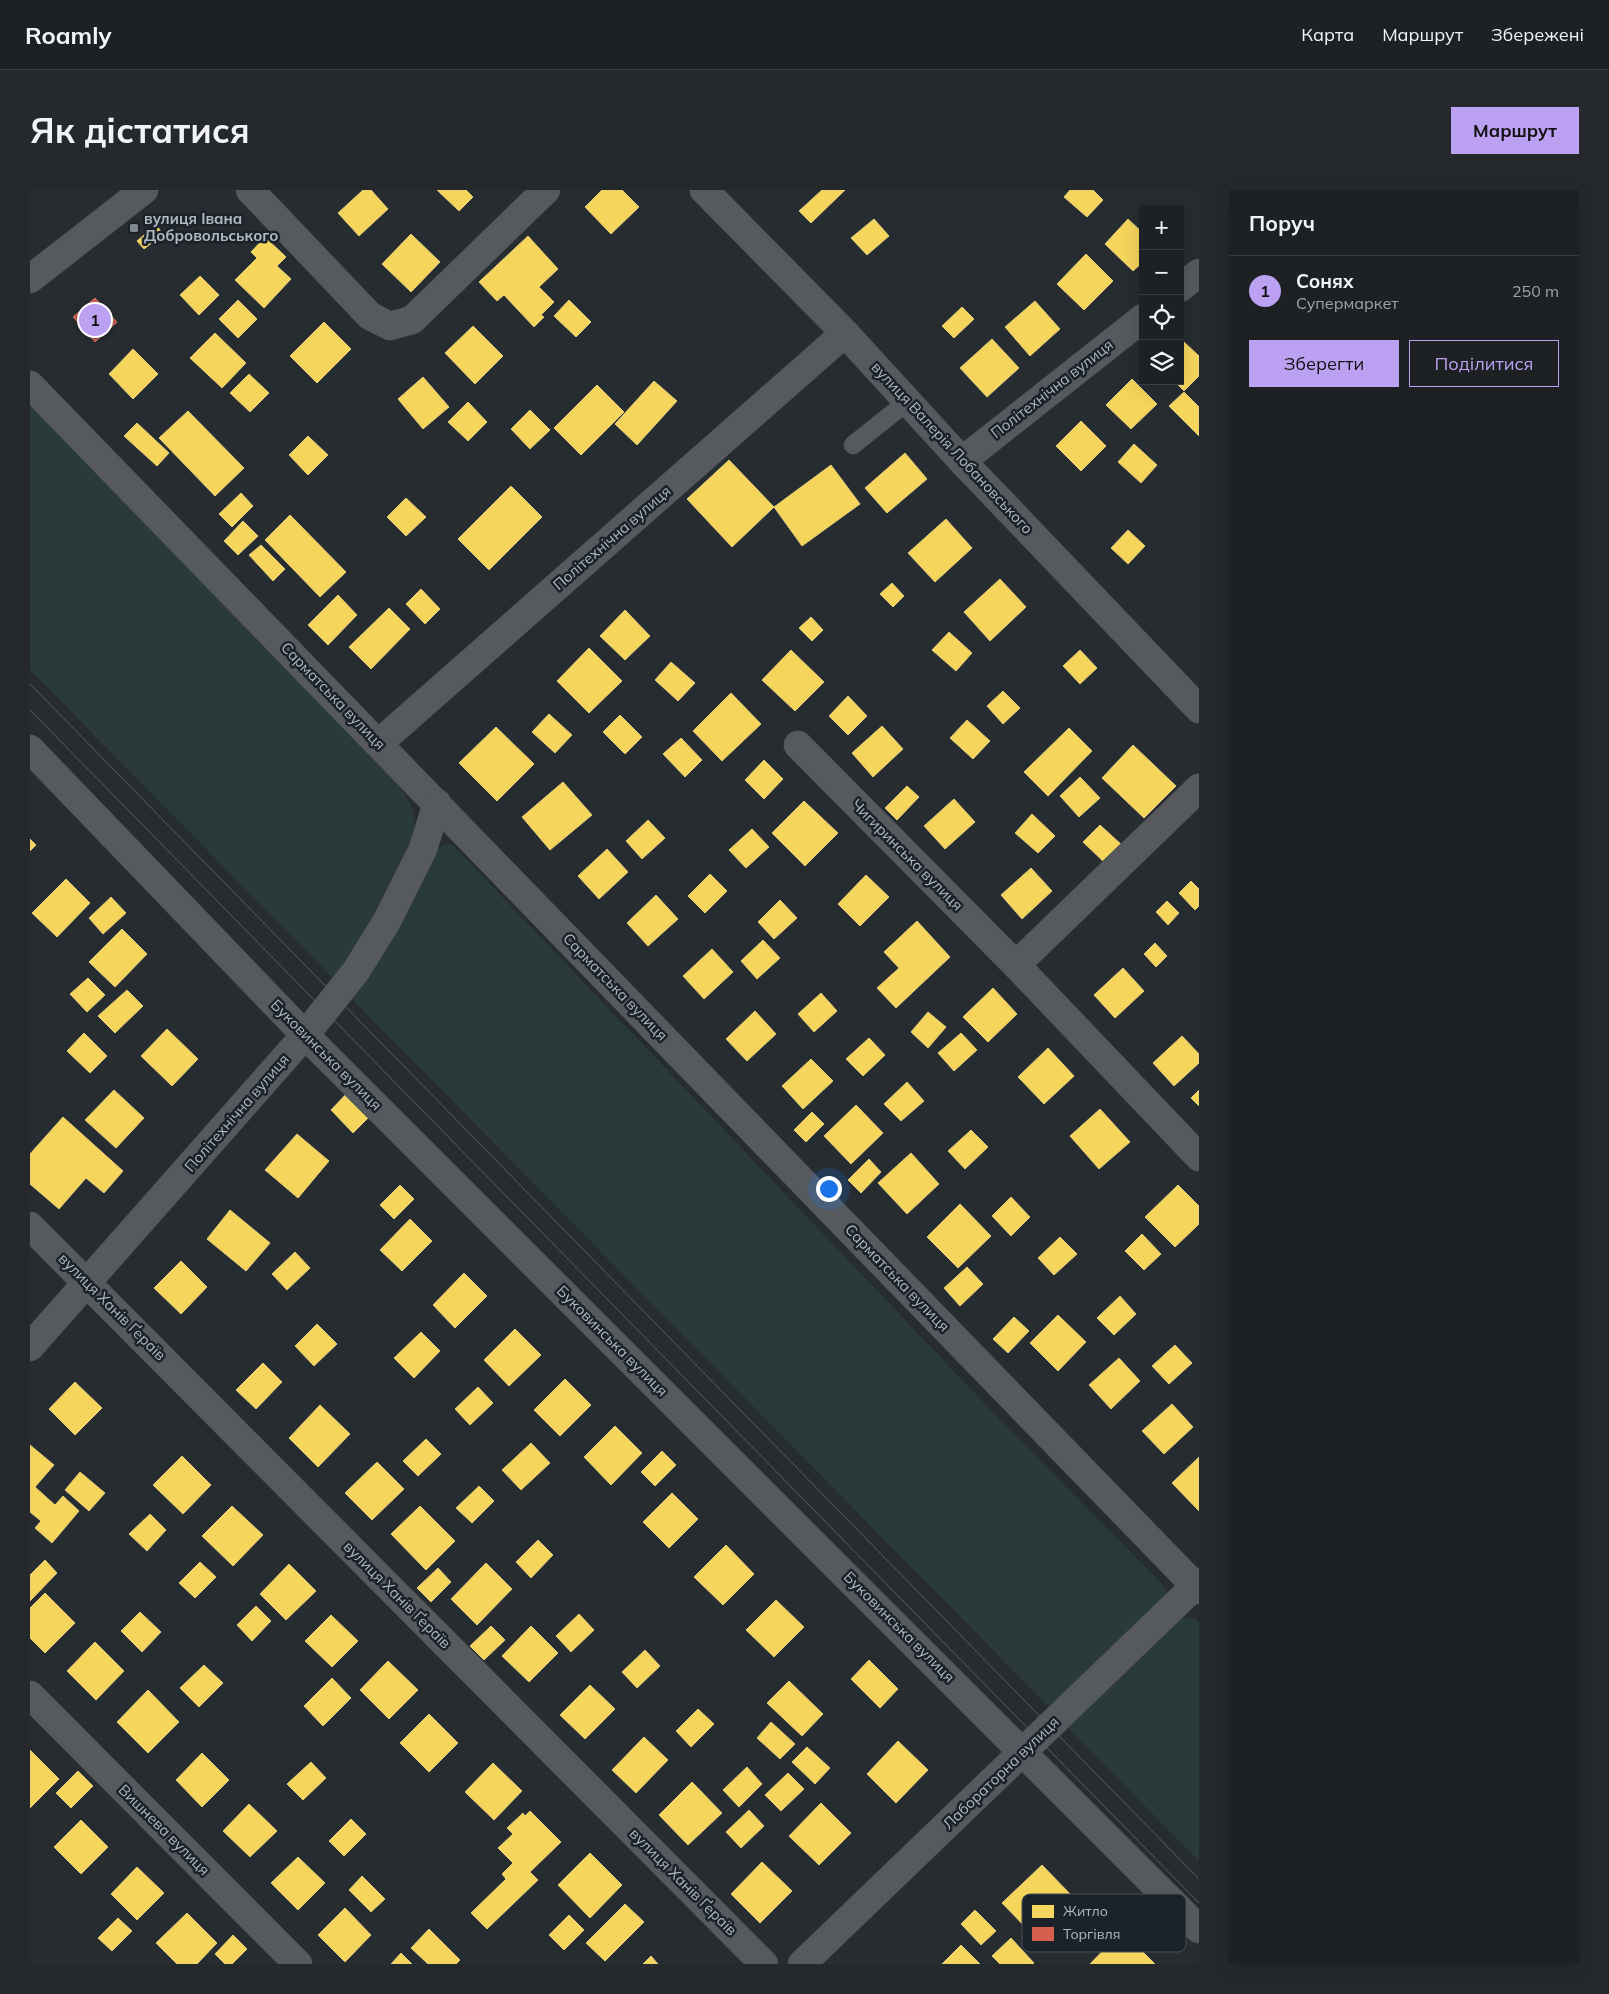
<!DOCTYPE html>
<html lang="uk">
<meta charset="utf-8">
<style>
:root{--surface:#1d2124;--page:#25292c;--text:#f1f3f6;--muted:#a0a3a6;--line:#3b3e41;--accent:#bca0f2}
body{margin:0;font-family:Mulish,sans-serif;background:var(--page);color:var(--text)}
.controls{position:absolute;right:15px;top:15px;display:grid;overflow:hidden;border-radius:0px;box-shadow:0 5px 20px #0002}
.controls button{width:45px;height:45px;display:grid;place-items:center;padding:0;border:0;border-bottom:1px solid var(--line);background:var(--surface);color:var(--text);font:25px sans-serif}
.you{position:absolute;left:798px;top:998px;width:18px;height:18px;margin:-12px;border:4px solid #fff;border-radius:50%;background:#1a73e8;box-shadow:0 0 0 8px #1a73e833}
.badge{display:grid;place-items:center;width:32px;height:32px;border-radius:50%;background:var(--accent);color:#111;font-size:16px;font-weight:700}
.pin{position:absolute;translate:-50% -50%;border:2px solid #fff;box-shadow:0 1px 5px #0006}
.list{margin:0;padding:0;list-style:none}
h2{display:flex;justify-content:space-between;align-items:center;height:65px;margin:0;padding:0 20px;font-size:21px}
h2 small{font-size:16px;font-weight:400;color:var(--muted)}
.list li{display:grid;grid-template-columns:32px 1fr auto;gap:15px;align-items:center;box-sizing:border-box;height:70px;padding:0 20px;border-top:1px solid var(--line)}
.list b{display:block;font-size:19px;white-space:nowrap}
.list p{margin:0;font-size:16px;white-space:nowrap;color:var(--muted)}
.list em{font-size:16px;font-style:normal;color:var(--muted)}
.actions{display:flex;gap:10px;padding:15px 20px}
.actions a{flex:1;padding:11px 0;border:1px solid var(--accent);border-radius:0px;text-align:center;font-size:18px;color:var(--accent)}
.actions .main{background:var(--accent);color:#111}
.icon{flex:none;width:28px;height:28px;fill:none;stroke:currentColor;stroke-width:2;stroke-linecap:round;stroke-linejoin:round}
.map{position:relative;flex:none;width:1169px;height:1774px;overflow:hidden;border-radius:0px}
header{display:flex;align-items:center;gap:30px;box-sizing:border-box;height:70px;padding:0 25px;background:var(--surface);border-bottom:1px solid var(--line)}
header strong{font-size:24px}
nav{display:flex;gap:28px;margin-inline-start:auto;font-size:18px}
.intro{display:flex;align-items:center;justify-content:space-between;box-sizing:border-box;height:120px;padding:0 30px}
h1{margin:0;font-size:35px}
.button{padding:12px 22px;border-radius:0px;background:var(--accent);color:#111;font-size:18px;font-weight:700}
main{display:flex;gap:30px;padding:0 30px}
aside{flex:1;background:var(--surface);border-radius:0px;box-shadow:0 5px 20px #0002}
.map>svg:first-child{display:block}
</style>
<header>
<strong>Roamly</strong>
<nav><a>Карта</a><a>Маршрут</a><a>Збережені</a></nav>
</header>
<div class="intro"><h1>Як дістатися</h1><a class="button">Маршрут</a></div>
<main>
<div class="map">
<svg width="1169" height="1774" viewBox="0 0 1169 1774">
<rect width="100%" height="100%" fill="#272c30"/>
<!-- green -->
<g fill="#2a3a39">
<polygon points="0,208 372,599 384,622 385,649 351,722 304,789 0,480"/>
<polygon points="422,654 974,1234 1133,1395 1137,1402 1129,1414 1022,1515 1016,1514 317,804 401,664 411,656"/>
<polygon points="1160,1427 1169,1432 1169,1671 1041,1541 1039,1533 1144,1431"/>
</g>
<!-- homes -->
<g fill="#f6d55c" stroke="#e1cc7a">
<polygon points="333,0 341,0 358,19 329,46 308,23"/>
<polygon points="407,0 436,0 443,7 429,21"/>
<polygon points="572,0 592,0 609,17 581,44 555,17"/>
<polygon points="792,0 815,0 781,33 769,21"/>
<polygon points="1040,0 1063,0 1073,10 1057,27 1034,7"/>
<polygon points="844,29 859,46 837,65 821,48"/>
<polygon points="1098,29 1113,43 1113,72 1103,81 1075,54"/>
<polygon points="126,35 133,44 114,59 107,51"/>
<polygon points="381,44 410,72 381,102 352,74"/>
<polygon points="498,46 528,79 509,97 524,112 511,125 514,127 504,137 474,105 467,111 449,92"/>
<polygon points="235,47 256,67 247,76 261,89 234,118 205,90 227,68 221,62"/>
<polygon points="1056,64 1083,91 1054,120 1027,94"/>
<polygon points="170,86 189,105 169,125 150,105"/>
<polygon points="208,110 227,129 208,148 189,129"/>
<polygon points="539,110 561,132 546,147 524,126"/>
<polygon points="1005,111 1030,139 1000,166 975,137"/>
<polygon points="932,117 944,129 924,148 912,136"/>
<polygon points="294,132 321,159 287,193 260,166"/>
<polygon points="443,136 473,166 445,194 415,163"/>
<polygon points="185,143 216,173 192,198 160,168"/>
<polygon points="962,149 989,178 957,207 930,178"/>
<polygon points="1154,152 1169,166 1169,186 1154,201 1144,191 1150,191 1150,155"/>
<polygon points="103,159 128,184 103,209 79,184"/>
<polygon points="219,184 239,203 220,222 200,203"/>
<polygon points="393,187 419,217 393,239 368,209"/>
<polygon points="1102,189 1127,214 1101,239 1076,215"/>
<polygon points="624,191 647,211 607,255 585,234"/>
<polygon points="567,195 594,222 551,265 524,238"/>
<polygon points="1154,202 1169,217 1169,246 1139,216"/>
<polygon points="438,212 457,232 438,251 418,232"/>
<polygon points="500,220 520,240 500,259 481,239"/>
<polygon points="158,221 214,278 185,306 129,248"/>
<polygon points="1051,231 1076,256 1051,281 1026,256"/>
<polygon points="107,233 139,263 127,276 94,246"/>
<polygon points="278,246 298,265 278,285 259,265"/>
<polygon points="1104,254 1127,275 1111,293 1088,272"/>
<polygon points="875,263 897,289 857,323 835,298"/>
<polygon points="699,270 744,317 702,357 657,309"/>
<polygon points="801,275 830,314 772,356 744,317"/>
<polygon points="481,296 512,327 459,380 428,349"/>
<polygon points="211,303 223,316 202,337 189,324"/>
<polygon points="376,308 396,327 376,346 357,327"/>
<polygon points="260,325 316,382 290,407 235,350"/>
<polygon points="916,329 942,358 905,392 878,363"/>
<polygon points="213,331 228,346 208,365 194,351"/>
<polygon points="1098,340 1115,356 1098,374 1081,358"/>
<polygon points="231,355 255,379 243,391 219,365"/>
<polygon points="970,389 996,417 960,451 934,422"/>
<polygon points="862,393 874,406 863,417 850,404"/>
<polygon points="391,399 410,419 395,434 376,414"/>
<polygon points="308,405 327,425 298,455 278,435"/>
<polygon points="359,418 380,439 341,479 319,457"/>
<polygon points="595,420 620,446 595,470 570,446"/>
<polygon points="781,427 793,440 782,451 769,438"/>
<polygon points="919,442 942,463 926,481 902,460"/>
<polygon points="559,458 592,491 559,523 527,491"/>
<polygon points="761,460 794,492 765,521 732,490"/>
<polygon points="1050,460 1067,478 1050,494 1033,476"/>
<polygon points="641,472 665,493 648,511 625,490"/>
<polygon points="973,501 990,518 973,534 957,516"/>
<polygon points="701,503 731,534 692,571 663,541"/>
<polygon points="818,506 837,526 818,545 799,526"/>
<polygon points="519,524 542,545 525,563 502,542"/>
<polygon points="590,525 612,547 595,564 573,542"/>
<polygon points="937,530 960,551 943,569 920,548"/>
<polygon points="852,536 873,559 843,587 822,563"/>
<polygon points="466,537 504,574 467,611 429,573"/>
<polygon points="1039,538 1062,561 1018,606 994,582"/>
<polygon points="651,548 672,570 655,587 633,564"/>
<polygon points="1103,555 1146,596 1114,628 1072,588"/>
<polygon points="734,570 753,589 734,609 715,590"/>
<polygon points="1050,587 1070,608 1049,627 1030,606"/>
<polygon points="533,592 562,625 520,660 492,627"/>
<polygon points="877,596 889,607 867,630 855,618"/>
<polygon points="924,609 945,632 915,659 894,636"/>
<polygon points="774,611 808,643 775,676 742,643"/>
<polygon points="1002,624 1025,646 1008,663 985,643"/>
<polygon points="618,630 635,648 612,669 596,651"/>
<polygon points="1070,635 1093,656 1076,674 1053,652"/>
<polygon points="722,639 739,657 716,678 699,660"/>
<polygon points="0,649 6,655 0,661"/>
<polygon points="577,659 598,682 569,709 548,686"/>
<polygon points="1001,678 1022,701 992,729 971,705"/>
<polygon points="680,684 697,701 675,723 658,706"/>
<polygon points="836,685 859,707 830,736 808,714"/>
<polygon points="36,689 60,713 27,747 2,723"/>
<polygon points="1161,691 1169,699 1169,716 1165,720 1149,703"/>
<polygon points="626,705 648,729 618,756 597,733"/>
<polygon points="81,707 96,723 73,744 59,728"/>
<polygon points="750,710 767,728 744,749 728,732"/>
<polygon points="1137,711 1149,723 1138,735 1126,722"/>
<polygon points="887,731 920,767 866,818 847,798 869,778 854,762"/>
<polygon points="92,739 117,764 85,797 59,772"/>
<polygon points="733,750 750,768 727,789 711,771"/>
<polygon points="1125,753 1137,766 1126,777 1114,764"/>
<polygon points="682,759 703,782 674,809 653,786"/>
<polygon points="1093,778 1114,801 1085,828 1064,805"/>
<polygon points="58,788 75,805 57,822 40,804"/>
<polygon points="963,798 987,824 958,852 933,827"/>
<polygon points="97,800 113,816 85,843 68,826"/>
<polygon points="791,803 807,821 784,842 768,824"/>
<polygon points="725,821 746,844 717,871 696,849"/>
<polygon points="898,822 916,837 898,858 881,842"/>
<polygon points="137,839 168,869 142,896 111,866"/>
<polygon points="54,843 77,866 60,883 37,861"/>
<polygon points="931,843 947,860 924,881 908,863"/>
<polygon points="1152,846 1169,864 1169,873 1144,896 1123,873"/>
<polygon points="839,848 855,865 833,886 816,869"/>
<polygon points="1018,858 1044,886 1014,914 988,887"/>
<polygon points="781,869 803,891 773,919 752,896"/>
<polygon points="877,892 894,911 871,931 854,914"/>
<polygon points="84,900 114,928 86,958 55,930"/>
<polygon points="1169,900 1169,916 1161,908"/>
<polygon points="319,901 342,924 323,943 301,920"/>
<polygon points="826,915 853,943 821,974 794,946"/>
<polygon points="1070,919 1100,952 1069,979 1040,946"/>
<polygon points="782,922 794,934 776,952 764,940"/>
<polygon points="33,927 93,981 74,1003 56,988 29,1019 0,994 0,964"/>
<polygon points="941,940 958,957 935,979 918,961"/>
<polygon points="267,944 299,971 268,1008 235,980"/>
<polygon points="881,963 909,994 877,1024 848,993"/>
<polygon points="839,969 851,982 831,1003 818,990"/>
<polygon points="370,995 384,1009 364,1029 350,1015"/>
<polygon points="1148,995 1169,1016 1169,1034 1145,1057 1115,1027"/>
<polygon points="981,1007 1000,1027 981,1046 962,1026"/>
<polygon points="930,1014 961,1046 928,1078 897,1047"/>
<polygon points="200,1020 240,1053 216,1081 177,1049"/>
<polygon points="380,1029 402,1051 372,1081 350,1060"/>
<polygon points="1112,1044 1131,1064 1114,1080 1095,1061"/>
<polygon points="1030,1047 1047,1064 1024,1085 1008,1068"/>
<polygon points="265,1062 280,1078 257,1100 242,1084"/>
<polygon points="151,1071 177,1097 151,1124 124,1098"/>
<polygon points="937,1077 953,1094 930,1116 914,1098"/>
<polygon points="434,1083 457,1106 425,1138 403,1115"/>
<polygon points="1090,1106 1106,1124 1084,1145 1067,1128"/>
<polygon points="1028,1125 1056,1152 1028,1181 1000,1153"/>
<polygon points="984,1127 999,1141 978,1163 963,1149"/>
<polygon points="287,1134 307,1154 284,1176 265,1156"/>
<polygon points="485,1139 511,1165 479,1196 454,1170"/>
<polygon points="391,1142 410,1161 384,1188 364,1168"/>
<polygon points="1145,1155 1162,1173 1139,1194 1122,1176"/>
<polygon points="1089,1168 1110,1191 1081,1219 1059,1195"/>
<polygon points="233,1173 252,1192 226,1219 206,1200"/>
<polygon points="535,1189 561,1215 530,1246 504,1220"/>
<polygon points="45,1192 72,1218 45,1245 19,1219"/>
<polygon points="448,1197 463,1213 440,1235 425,1219"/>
<polygon points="1142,1214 1163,1237 1134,1264 1112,1241"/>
<polygon points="290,1215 320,1244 288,1277 259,1248"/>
<polygon points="585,1236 612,1263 581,1295 554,1267"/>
<polygon points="396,1249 411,1264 388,1286 373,1271"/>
<polygon points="501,1253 520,1273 491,1300 472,1280"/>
<polygon points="0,1255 24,1275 5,1297 25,1315 33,1306 49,1321 22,1353 5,1338 11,1331 0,1322"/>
<polygon points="632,1261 646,1275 625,1296 611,1282"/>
<polygon points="152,1266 181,1295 153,1324 123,1295"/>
<polygon points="1169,1267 1169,1321 1142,1293"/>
<polygon points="347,1272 374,1299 342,1330 315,1303"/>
<polygon points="50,1282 75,1303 59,1321 35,1300"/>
<polygon points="449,1296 464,1311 442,1333 426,1318"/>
<polygon points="642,1303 668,1329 639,1358 613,1332"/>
<polygon points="202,1316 233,1345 203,1376 172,1346"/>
<polygon points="390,1316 425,1351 396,1380 361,1344"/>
<polygon points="120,1324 136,1340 117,1361 99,1344"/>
<polygon points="508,1350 523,1365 501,1388 486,1372"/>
<polygon points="696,1355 724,1384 693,1415 664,1387"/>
<polygon points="15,1370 27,1383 0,1411 0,1385"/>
<polygon points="170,1372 186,1387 165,1408 149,1393"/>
<polygon points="456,1373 482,1399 447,1435 421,1409"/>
<polygon points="259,1374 286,1401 256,1430 230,1404"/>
<polygon points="408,1378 421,1392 401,1412 387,1398"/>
<polygon points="15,1403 45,1433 15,1463 0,1448 0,1418"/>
<polygon points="746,1410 774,1437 744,1467 716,1440"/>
<polygon points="226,1416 241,1431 222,1451 207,1435"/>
<polygon points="110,1422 131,1442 112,1462 91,1441"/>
<polygon points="549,1424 564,1440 541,1462 526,1446"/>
<polygon points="301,1425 328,1451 302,1477 275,1451"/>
<polygon points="461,1436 475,1450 454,1470 440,1456"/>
<polygon points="501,1436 528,1463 499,1492 472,1466"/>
<polygon points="65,1452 94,1481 66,1510 37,1481"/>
<polygon points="615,1460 630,1476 607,1498 592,1482"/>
<polygon points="839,1470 868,1499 850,1518 821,1489"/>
<polygon points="358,1471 388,1500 359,1529 330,1500"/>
<polygon points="174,1475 193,1493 169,1517 150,1498"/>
<polygon points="302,1488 321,1508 293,1536 274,1516"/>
<polygon points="759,1491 793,1524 772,1546 737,1513"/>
<polygon points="560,1495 585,1519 555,1549 530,1525"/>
<polygon points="118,1500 149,1532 118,1563 87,1532"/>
<polygon points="668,1519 684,1534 661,1557 646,1541"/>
<polygon points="399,1524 428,1553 399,1582 370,1553"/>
<polygon points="741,1532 765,1554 750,1569 727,1548"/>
<polygon points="614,1547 638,1570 606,1603 582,1580"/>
<polygon points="868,1551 898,1580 866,1613 837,1584"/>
<polygon points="777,1557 800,1578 785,1594 762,1572"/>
<polygon points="0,1560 29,1589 0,1618"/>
<polygon points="172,1563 199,1590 172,1617 146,1590"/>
<polygon points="281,1572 296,1588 273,1610 257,1594"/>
<polygon points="463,1573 492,1601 464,1630 435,1602"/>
<polygon points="717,1577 732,1594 709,1617 693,1600"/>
<polygon points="48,1581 63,1596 41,1618 26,1603"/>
<polygon points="758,1583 774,1599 751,1621 735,1605"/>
<polygon points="662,1592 692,1623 658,1655 629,1625"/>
<polygon points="791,1613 821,1643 789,1675 759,1646"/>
<polygon points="219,1614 247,1641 220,1667 193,1641"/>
<polygon points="719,1620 734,1636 711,1658 696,1642"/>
<polygon points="500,1621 531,1652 500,1682 508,1690 457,1739 441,1723 476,1689 472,1684 483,1673 468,1658 483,1644 477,1638 493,1623 495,1626"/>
<polygon points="321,1629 336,1644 314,1666 299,1651"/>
<polygon points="51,1630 78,1657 51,1684 24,1657"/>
<polygon points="560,1663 592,1695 560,1728 528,1695"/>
<polygon points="268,1667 295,1693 268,1720 241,1693"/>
<polygon points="732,1672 762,1701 730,1733 701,1704"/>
<polygon points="1012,1675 1043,1707 1003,1745 972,1713"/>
<polygon points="107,1677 134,1703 107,1730 81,1704"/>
<polygon points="332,1686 355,1709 341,1722 319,1700"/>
<polygon points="595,1714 614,1732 575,1771 556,1753"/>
<polygon points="315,1718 341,1745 315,1772 288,1745"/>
<polygon points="945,1720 966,1741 951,1755 931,1734"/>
<polygon points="157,1723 187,1753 167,1774 147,1774 126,1753"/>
<polygon points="539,1725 554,1740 534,1760 519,1745"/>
<polygon points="88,1728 102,1741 82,1761 68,1748"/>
<polygon points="399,1739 430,1770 426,1774 398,1774 381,1758"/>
<polygon points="203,1745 217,1759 202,1774 195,1774 185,1764"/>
<polygon points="981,1748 1004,1773 1003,1774 970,1774 962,1766"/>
<polygon points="1084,1749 1098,1763 1106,1755 1125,1774 1060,1774"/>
<polygon points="931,1755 950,1774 912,1774"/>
<polygon points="371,1763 382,1774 361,1774"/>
<polygon points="621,1766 628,1774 613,1774"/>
</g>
<!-- shops -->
<polygon fill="#d6604d" stroke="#cb7a70" points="65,108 87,132 65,152 43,127"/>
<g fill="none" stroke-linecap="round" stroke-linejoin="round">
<!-- service casing -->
<g stroke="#44484b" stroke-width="19">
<polyline id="service" points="823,255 878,211"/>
</g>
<!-- minor casing -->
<g stroke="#44484b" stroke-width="29">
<g id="minor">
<polyline points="220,0 340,126 360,136 382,130 516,0"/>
<polyline points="674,0 815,143 932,271 1169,519"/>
<polyline points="1150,98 1169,83"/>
<polyline points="0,195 1169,1400"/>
<polyline points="932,271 1113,128"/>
<polyline points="349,553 815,143"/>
<polyline points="768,555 986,775 1169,967"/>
<polyline points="0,559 275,845 1169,1739"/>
<polyline points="986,775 1169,598"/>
<polyline points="0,1036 734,1774"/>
<polyline points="0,1157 275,845 326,781 357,731 393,659 407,613"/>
<polyline points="0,1505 268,1774"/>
<polyline points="772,1774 1169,1392"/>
</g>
</g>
<!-- tertiary casing -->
<g stroke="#44484b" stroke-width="29">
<polyline id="tertiary" points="0,89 114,0"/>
</g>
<!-- service -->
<use href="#service" stroke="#565a5f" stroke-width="18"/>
<!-- minor -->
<use href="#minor" stroke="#565a5f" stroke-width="28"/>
<!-- tertiary -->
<use href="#tertiary" stroke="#565a5f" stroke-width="28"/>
<!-- tram -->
<g stroke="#5a5e63" stroke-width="1">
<polyline points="0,494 1169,1689"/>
<polyline points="0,520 1169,1713"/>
</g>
</g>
<!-- markers -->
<rect fill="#80878e" stroke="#1b2229" stroke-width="2" x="99" y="33" width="10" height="10" rx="2.5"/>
<g text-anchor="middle" stroke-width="5" stroke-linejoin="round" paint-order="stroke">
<!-- poi labels -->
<g font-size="15" font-weight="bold" fill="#b0b8c1" stroke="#1b2229" text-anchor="start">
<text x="114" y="34">вулиця Івана<tspan x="114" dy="17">Добровольського</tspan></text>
</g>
<!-- street labels -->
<g font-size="15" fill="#b0b8c1" stroke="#1b2229">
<text transform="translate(1022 199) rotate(-38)" y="5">Політехнічна вулиця</text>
<text transform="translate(922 258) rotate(47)" y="5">вулиця Валерія Лобановського</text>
<text transform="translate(582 348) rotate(-41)" y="5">Політехнічна вулиця</text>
<text transform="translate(303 506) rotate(46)" y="5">Сарматська вулиця</text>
<text transform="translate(877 665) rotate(45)" y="5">Чигиринська вулиця</text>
<text transform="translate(585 797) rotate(46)" y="5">Сарматська вулиця</text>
<text transform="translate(296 865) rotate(45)" y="5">Буковинська вулиця</text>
<text transform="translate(207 923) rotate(-49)" y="5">Політехнічна вулиця</text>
<text transform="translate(867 1088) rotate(46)" y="5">Сарматська вулиця</text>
<text transform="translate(82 1117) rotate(45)" y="5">вулиця Ханів Ґераїв</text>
<text transform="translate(582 1151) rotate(45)" y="5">Буковинська вулиця</text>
<text transform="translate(367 1405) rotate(45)" y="5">вулиця Ханів Ґераїв</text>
<text transform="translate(869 1437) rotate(45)" y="5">Буковинська вулиця</text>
<text transform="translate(971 1583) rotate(-44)" y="5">Лабораторна вулиця</text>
<text transform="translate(134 1640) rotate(45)" y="5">Вишнева вулиця</text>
<text transform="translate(653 1692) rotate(45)" y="5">вулиця Ханів Ґераїв</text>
</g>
</g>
<!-- legend -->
<rect x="992" y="1704" width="164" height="58" rx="8" fill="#1b2229" stroke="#484f57" stroke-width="1"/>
<rect x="1002" y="1715" width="22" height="13" fill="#f6d55c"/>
<rect x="1002" y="1737" width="22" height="14" fill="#d6604d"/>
<g font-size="14" fill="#b0b8c1">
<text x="1033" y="1726">Житло</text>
<text x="1033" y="1749">Торгівля</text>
</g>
</svg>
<div class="controls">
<button>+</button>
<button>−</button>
<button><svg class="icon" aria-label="locate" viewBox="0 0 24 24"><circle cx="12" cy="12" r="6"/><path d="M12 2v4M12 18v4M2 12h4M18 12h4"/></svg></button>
<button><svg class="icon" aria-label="layers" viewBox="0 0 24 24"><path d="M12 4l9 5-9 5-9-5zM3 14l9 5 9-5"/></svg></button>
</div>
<div class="you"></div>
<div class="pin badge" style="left:65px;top:130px">1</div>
</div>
<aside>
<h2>Поруч<small></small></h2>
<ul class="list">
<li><span class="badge">1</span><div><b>Сонях</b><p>Супермаркет</p></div><em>250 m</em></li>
</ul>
<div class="actions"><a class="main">Зберегти</a><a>Поділитися</a></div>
</aside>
</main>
